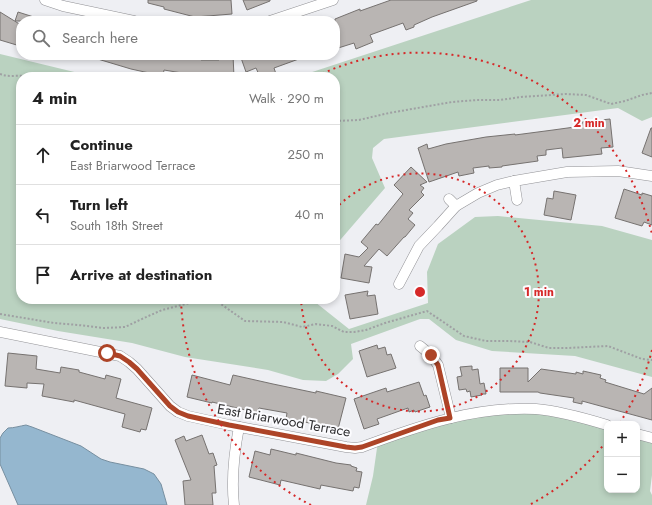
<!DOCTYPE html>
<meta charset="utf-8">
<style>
:root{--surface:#fff;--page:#f2f2f2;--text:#222;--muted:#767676;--line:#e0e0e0}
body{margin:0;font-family:Jost,sans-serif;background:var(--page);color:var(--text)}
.controls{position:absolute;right:12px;bottom:12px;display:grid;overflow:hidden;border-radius:8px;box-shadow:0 2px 6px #0003}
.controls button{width:36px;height:36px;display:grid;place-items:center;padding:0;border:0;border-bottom:1px solid var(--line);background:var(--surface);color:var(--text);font:20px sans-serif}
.stop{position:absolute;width:12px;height:12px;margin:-9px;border:3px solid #ad4427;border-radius:50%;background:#fff}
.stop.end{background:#ad4427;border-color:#fff;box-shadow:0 1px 4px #0008}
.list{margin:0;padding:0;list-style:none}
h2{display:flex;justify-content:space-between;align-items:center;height:52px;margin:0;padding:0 16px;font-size:17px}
h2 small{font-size:13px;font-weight:400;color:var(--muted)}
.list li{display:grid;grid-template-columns:26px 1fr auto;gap:12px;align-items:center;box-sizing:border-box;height:60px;padding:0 16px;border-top:1px solid var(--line)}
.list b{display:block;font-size:15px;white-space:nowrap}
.list p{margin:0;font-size:13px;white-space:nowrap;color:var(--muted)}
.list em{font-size:13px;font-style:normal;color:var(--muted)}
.icon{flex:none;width:22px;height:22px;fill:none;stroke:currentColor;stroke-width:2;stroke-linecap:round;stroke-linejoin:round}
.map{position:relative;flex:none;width:652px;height:505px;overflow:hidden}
.search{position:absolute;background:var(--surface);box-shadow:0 2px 6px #0003;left:16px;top:16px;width:324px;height:44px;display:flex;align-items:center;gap:10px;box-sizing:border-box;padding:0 14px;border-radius:16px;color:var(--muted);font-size:15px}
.panel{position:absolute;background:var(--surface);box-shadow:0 2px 6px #0003;left:16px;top:72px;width:324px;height:232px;border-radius:16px}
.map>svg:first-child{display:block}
</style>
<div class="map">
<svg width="652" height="505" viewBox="0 0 652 505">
<rect width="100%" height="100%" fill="#eeeff3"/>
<!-- green -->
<g fill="#bad2c0">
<polygon points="531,0 652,0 652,117 642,121 618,108 384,139 373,148 372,158 385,188 335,246 335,77 297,77"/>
<polygon points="0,54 95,77 21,77 21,299 314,299 315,302 349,329 428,303 427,272 438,244 475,217 498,216 602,226 652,240 652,377 575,356 492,351 456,340 429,319 420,319 351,344 353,359 338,374 326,381 303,380 268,370 185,357 132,343 58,331 0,319"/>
<polygon points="514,409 607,425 607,490 637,490 637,434 652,438 652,475 650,491 652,495 652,505 366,505 373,476 378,441 439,420"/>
</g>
<!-- water -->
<path fill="#95b7cf" stroke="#778fa0" d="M 26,425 L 32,427 L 81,446 L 101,459 L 110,462 L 144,469 L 154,474 L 161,484 L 167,505 L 18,505 L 0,464 L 0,438 L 3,433 L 8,428 C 14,428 20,426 26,425 Z"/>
<!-- building -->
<g fill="#b9b5b3" stroke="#767270">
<polygon points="148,0 231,0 232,14 195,17 164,9 164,7 148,3"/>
<polygon points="243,0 270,0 270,1 247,10"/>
<polygon points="391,0 477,0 477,1 432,17 414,25 414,27 406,30 403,23 370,35 373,42 356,49 354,43 335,49 335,19 360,9 360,11"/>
<polygon points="0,12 21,25 21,40 20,46 0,40"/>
<polygon points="18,12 40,19 40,21 15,21"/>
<polygon points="92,55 202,55 201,60 219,60 219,55 233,55 234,77 181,77 182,73 164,70 163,76 131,69 91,57"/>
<polygon points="240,55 307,55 307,56 274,68 276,74 269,77 260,77 256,68 246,72"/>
<polygon points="610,119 613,147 601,148 602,154 563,158 562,148 546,150 546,155 537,156 538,161 502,166 502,167 489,168 489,166 473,168 474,173 459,176 458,172 429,182 418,148 427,144 428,149 446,144 486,137 515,134 515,135 553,130 582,126 582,122"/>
<polygon points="651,128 652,128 652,157 642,153"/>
<polygon points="411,167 427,182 420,185 424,188 421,192 424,195 409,210 413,213 408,219 415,225 405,237 404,237 387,256 379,249 364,266 372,267 369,283 341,278 345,254 359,257 368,248 361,242 376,224 378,225 403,194 394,185"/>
<polygon points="624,189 642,195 642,193 652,196 652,225 644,222 642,226 615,218"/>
<polygon points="554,191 576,195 571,220 544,215 547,198 553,199"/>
<polygon points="368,291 367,296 375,295 378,314 350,319 345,295"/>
<polygon points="377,345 378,349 385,347 387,355 391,354 396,368 367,377 359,351"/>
<polygon points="8,353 37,356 36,369 60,373 61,367 79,370 79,372 105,379 106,375 121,379 116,398 152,408 146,430 141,429 140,432 122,427 125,414 74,400 74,402 42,396 44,384 27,383 27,388 5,386"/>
<polygon points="472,366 472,370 478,369 480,384 484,383 486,394 482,394 482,395 471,397 470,391 467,392 466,389 459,390 457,377 462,376 460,367"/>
<polygon points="500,368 528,368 528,382 541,369 576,374 576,372 583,374 583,371 601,375 600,378 606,380 605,382 644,394 652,388 652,420 582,401 582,404 573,402 574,398 540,393 538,392 500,392"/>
<polygon points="192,375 230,385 233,375 273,384 316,393 316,391 346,398 338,429 300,421 299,422 286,419 287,413 259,408 258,413 212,402 212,403 187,397"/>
<polygon points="419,382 424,396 426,395 430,407 415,412 414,410 409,412 408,408 377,419 379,424 364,429 354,399 386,388 387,392"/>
<polygon points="202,435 209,454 213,453 217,465 214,466 216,493 212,493 213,505 185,505 183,481 191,480 175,440 184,436 186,441"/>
<polygon points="271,449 296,455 296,453 336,463 351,465 351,466 357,468 356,471 362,472 359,488 354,487 353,491 321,485 320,489 281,480 280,485 249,477 255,451 270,455"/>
</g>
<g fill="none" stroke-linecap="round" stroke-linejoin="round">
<!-- minor casing -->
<g stroke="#929296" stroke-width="11">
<g id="minor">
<polyline points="45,0 63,6 134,21"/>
<polyline points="270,21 333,0"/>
<polyline points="514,181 517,200"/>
<polyline points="449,199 456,206"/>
<polyline points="399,284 419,246 438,226 456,206 478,193 497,185 514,181 567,172 618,171 652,176"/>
<path d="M 0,332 L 120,356 L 129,362 L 137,369 L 170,406 L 178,412 L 188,416 L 229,425 L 346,447 L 355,448 L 362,447 C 418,426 475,406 536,409 C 560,411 584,418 607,425"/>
<polyline points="420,346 431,355 438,365 451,418"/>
<polyline points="637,434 652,438"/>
<path d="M 234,505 C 231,478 234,453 239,427"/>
</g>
</g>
<!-- path -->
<g stroke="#9fa0a3" stroke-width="2" stroke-dasharray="2 2" stroke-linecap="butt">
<path d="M 0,74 C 9,78 20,74 29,77"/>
<path d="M 54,77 C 64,71 74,75 85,77"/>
<polyline points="335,121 359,120 389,113 452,102 477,100 500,100 521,97 566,94 586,95 611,104 625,101 642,95 652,93"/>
<polyline points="0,314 54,323 78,325 104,328 125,327 144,318 162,310 198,301 218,302 245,321 283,322 302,327 316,324 332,326 344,332 354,332 366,330 385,323 427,311 464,336 486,341 509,341 530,342 549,348 567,348 608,346 642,359 652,360"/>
</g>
<!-- minor -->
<use href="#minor" stroke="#fff" stroke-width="10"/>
</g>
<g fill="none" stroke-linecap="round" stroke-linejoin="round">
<!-- route -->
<polyline stroke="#ad4427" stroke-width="5" points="107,353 120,356 129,362 137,369 170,406 178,412 188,416 229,425 346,447 355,448 362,447 438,420 450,418 438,365 431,355"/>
</g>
<!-- distance rings -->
<g fill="none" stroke="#d62828" stroke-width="2" stroke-dasharray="2 4">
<path d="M335 209A119 119 0 1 1 301 299"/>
<path d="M652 350A239 239 0 0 1 619 424M606 442A239 239 0 0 1 529 505M311 505A239 239 0 0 1 181 300M317 76A239 239 0 0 1 652 234"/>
</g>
<g text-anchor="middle" stroke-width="4" stroke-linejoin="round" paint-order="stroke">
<!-- street labels -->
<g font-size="14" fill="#313133" stroke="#fcfcff">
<text transform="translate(284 420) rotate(10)" y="5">East Briarwood Terrace</text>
</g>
</g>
<circle cx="420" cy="292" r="6" fill="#d62828" stroke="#fcfcff" stroke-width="2"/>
<g font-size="12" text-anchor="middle" font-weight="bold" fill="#d62828" stroke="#fcfcff" stroke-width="4" stroke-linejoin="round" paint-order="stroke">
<text x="589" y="127">2 min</text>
<text x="539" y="296">1 min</text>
</g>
</svg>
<div class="controls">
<button>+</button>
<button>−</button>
</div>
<div class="stop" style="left:107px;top:353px"></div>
<div class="stop end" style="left:431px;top:355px"></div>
<div class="search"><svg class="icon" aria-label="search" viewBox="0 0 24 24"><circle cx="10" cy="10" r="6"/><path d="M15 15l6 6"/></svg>Search here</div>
<section class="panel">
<h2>4 min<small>Walk · 290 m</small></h2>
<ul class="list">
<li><svg class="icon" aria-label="ahead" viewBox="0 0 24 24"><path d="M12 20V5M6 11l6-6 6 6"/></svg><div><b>Continue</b><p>East Briarwood Terrace</p></div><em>250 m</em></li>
<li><svg class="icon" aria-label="left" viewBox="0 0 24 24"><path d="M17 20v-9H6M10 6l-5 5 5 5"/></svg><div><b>Turn left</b><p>South 18th Street</p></div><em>40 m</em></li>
<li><svg class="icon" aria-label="arrive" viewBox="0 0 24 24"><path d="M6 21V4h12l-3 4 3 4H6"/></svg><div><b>Arrive at destination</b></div></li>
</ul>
</section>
</div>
